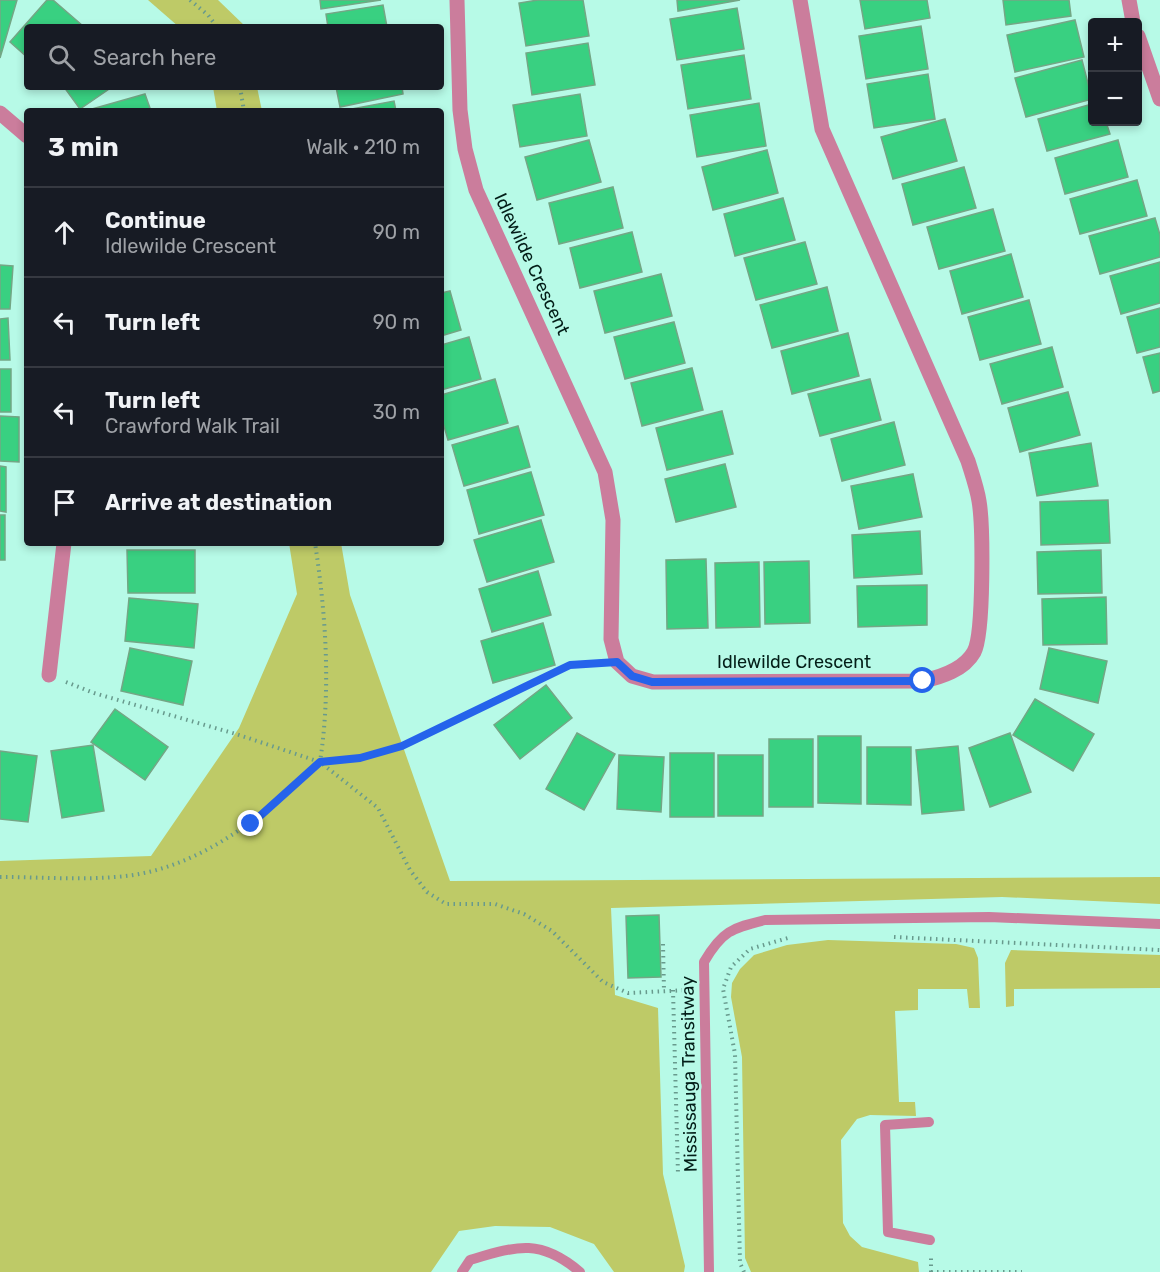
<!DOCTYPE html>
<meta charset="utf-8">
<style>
:root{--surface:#171b24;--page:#242831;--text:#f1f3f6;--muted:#9ea1a6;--line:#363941}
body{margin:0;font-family:Rubik,sans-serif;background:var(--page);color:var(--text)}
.controls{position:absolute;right:18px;top:18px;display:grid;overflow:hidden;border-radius:6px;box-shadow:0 3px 9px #0003}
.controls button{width:54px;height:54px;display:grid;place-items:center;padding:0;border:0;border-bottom:2px solid var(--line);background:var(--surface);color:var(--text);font:30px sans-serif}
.stop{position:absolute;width:18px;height:18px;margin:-14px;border:4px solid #2563eb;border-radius:50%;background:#fff}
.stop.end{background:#2563eb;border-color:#fff;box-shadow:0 2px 6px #0008}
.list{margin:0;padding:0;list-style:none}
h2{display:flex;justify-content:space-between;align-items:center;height:78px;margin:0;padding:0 24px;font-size:26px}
h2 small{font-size:20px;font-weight:400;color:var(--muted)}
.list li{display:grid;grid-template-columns:39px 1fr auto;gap:18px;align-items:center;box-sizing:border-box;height:90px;padding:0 24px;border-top:2px solid var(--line)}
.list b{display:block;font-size:22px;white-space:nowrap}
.list p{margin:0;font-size:20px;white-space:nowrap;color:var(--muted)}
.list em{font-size:20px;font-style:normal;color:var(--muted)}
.icon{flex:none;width:33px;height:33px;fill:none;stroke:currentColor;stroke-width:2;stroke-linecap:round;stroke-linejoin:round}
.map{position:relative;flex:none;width:1160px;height:1272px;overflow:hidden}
.search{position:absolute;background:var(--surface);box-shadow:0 3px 9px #0003;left:24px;top:24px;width:420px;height:66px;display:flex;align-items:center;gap:15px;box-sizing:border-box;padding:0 21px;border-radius:6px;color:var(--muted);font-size:22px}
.panel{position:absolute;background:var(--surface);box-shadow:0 3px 9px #0003;left:24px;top:108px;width:420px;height:438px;border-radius:6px}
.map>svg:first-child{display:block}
</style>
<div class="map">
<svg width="1160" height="1272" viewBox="0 0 1160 1272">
<rect width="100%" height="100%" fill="#b7fae7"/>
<!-- green -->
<g fill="#beca67">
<polygon points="148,0 218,0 246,27 179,27"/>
<polygon points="213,87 257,87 262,111 217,111"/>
<polygon points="289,543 341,543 350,595 450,881 1160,877 1160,904 1002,897 611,908 615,995 658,1008 663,1174 685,1266 684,1272 614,1272 594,1244 550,1227 495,1226 459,1231 431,1272 0,1272 0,861 151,856 239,728 297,594"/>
<polygon points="828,940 956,944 974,948 978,958 980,1008 969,1008 967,989 918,989 918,1010 895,1011 899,1102 915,1102 916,1116 870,1115 857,1119 841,1140 843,1223 850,1236 862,1247 918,1262 919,1272 751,1272 745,1258 742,1057 731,997 732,983 740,969 754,955 787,945"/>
<polygon points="1011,950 1160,955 1160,988 1014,989 1014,1006 1006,1007 1005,963"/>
</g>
<!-- building -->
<g fill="#39d081" stroke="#74a685" stroke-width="1.5">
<polygon points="0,0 17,0 0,58"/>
<polygon points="47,0 53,0 83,26 27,27 27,57 10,42"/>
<polygon points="320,0 381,0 321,9"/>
<polygon points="538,0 583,0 589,36 526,46 519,3"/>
<polygon points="677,0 740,0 678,11"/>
<polygon points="860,0 927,0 930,18 865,29"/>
<polygon points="1003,0 1069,0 1071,16 1006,25"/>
<polygon points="383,5 387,27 328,27 326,14"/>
<polygon points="737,8 744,49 677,60 670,19"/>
<polygon points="1075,20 1084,57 1015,72 1007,35"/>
<polygon points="921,26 928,69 866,79 859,36"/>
<polygon points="588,43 595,85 532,95 526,53"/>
<polygon points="744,55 751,99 688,109 681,65"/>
<polygon points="1082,60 1092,99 1026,117 1015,78"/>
<polygon points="928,74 935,119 874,128 867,84"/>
<polygon points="64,87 112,87 80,109"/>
<polygon points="336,87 402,87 403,94 340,107"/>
<polygon points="145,94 151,111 85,111"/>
<polygon points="580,94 587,136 520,147 513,105"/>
<polygon points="394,101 396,111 341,111"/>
<polygon points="759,103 766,146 697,157 690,115"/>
<polygon points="1092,104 1092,122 1106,122 1110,134 1047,151 1038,119"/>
<polygon points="945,119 957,161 893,179 881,137"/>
<polygon points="589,140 601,182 537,200 525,157"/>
<polygon points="1118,140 1128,177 1065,194 1055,158"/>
<polygon points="767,150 778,193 713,210 702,167"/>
<polygon points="964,167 976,208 913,225 902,184"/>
<polygon points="1137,180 1147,216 1080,234 1070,199"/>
<polygon points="613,187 623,228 559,244 549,203"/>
<polygon points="783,198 795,240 735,256 724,214"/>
<polygon points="993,209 1005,251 939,269 927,227"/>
<polygon points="1155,218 1160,235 1160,257 1100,274 1089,236"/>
<polygon points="632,232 642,272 580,288 570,248"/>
<polygon points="805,242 817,284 756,300 744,258"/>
<polygon points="1011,254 1023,297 962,314 950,271"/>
<polygon points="1160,262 1160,303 1121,314 1110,276"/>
<polygon points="0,265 13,266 10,309 0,309"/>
<polygon points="661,274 672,316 605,333 594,291"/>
<polygon points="827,287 838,331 772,348 760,305"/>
<polygon points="450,291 461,330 441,336 441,293"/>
<polygon points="1029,300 1041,344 980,360 968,317"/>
<polygon points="1160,308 1160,347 1137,353 1127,317"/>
<polygon points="8,318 10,360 0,360 0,319"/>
<polygon points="674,322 685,363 625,379 614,337"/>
<polygon points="848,333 859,376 792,394 781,351"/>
<polygon points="469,337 481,379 441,390 441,345"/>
<polygon points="1052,347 1063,387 1002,404 990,364"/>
<polygon points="1160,353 1160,391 1153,393 1143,357"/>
<polygon points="692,368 703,410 642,426 631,383"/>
<rect x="0" y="369" width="11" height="43"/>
<polygon points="495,379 508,423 448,440 441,416 441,395"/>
<polygon points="870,379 881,420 820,436 808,394"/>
<polygon points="1068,392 1080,435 1020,452 1008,408"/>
<polygon points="722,411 733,454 667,470 656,428"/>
<polygon points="0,416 19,417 19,462 0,461"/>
<polygon points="894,422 905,465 842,481 831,439"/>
<polygon points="518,426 530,467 464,486 452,445"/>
<polygon points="1091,443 1098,486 1037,496 1029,453"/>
<polygon points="725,464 736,507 676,522 665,479"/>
<polygon points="0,466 6,467 6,512 0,511"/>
<polygon points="531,472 544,515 479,534 467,490"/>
<polygon points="913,474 922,517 859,529 851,486"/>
<polygon points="1108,500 1110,543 1041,545 1040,502"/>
<rect x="0" y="515" width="5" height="45"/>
<polygon points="541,520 554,562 487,582 474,540"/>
<polygon points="920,531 922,574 854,578 852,535"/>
<polygon points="127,550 195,550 195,593 128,593"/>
<polygon points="1101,550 1102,593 1038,594 1037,552"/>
<polygon points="706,559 708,628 667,629 666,560"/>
<polygon points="809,561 810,623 765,624 764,562"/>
<polygon points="759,562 760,627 716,628 715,563"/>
<polygon points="538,571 551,615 492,632 479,589"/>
<polygon points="927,585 927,625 858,627 857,586"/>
<polygon points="1106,597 1107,644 1043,645 1042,599"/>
<polygon points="129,598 198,604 194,648 125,641"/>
<polygon points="543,623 555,665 493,683 481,641"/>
<polygon points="130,648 192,661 183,705 121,691"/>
<polygon points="1049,648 1107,661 1098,703 1040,689"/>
<polygon points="546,685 572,718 520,759 494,725"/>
<polygon points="1035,699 1094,734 1073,771 1013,735"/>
<polygon points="115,709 168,747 145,780 91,742"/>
<polygon points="577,733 615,754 584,810 546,789"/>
<polygon points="1010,733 1031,792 990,807 969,748"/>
<polygon points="818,736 861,736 861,804 818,803"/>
<rect x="769" y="739" width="44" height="68"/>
<polygon points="93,745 104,811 62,818 51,751"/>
<polygon points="958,746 964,810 922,814 916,750"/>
<polygon points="867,747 911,747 911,805 867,804"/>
<polygon points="0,751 37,756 28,822 0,819"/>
<rect x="670" y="753" width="44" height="64"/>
<polygon points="619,755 664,757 661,812 617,809"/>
<rect x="718" y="755" width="45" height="61"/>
<polygon points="659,915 661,977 628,978 626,916"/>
</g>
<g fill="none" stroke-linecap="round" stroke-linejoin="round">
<!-- path -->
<g stroke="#689a8d" stroke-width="4" stroke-dasharray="1.5 4.5" stroke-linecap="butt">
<polyline points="190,0 208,15 217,27"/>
<polyline points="240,87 244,111"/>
<polyline points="66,682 94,693 236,734 320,762 378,808 410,870 427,892 446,904 495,904 524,914 552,931 603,982 628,993 689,990"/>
<polyline points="321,762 360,758 402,746 570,665 599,663"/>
<path d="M 0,877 C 38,877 77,880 115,877 C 197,872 264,816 320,762 C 331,690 326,615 315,543"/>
<polyline points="894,937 1160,950"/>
<polyline points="663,944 664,991"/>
<polyline points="673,990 678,1174"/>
<polyline points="744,1272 740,1263 735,1054 723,989 731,967 750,949 788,938"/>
<polyline points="931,1272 1022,1272"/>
<polyline points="931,1272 931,1256"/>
</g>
<!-- lane -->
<g stroke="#cb7d9c" stroke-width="10">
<polyline points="929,1122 885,1125 888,1232 930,1240"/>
<path d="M 462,1272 L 470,1260 C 517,1246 540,1238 580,1272"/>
<path d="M 709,1272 L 704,962 C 722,931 732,928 765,920 L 989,917 L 1160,924"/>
</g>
<!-- street -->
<g stroke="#cb7d9c" stroke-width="15">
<path d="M 457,0 L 460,110 L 465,149 L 476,190 L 605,472 L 613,520 L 611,639 L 617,662 L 632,676 L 653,682 L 923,681 C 941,677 964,670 974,652 C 984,634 983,524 979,501 C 977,488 972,474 968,461 L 822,129 L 800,0"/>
<polyline points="1129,0 1133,22"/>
<polyline points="1138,36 1160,99"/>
<polyline points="0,113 27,136"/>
<polyline points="49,675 64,543"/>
</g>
</g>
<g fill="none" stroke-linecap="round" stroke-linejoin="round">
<!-- route -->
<polyline stroke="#2563eb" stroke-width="8" points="251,824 320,762 360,758 402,746 570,665 617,662 632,676 652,682 923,681"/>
</g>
<g text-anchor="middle" stroke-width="5" stroke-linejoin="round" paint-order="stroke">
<!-- street labels -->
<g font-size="18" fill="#031e18" stroke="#b7fae7">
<text transform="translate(532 264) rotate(65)" y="6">Idlewilde Crescent</text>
<text x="794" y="668">Idlewilde Crescent</text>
<text transform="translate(689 1074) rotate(-91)" y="6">Mississauga Transitway</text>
</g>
</g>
</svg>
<div class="controls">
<button>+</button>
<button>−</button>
</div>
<div class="stop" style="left:923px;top:681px"></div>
<div class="stop end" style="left:251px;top:824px"></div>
<div class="search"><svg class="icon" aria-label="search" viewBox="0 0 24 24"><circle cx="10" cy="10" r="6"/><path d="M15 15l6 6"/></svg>Search here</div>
<section class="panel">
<h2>3 min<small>Walk · 210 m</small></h2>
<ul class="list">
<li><svg class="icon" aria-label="ahead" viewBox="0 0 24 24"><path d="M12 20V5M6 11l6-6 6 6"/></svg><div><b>Continue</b><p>Idlewilde Crescent</p></div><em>90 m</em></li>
<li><svg class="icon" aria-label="left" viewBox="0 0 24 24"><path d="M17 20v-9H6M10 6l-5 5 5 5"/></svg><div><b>Turn left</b></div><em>90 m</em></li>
<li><svg class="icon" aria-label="left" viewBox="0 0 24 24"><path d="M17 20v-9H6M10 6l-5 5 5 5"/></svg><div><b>Turn left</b><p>Crawford Walk Trail</p></div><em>30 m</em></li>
<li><svg class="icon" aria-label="arrive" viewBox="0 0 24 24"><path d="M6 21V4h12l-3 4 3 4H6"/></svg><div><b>Arrive at destination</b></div></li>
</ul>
</section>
</div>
